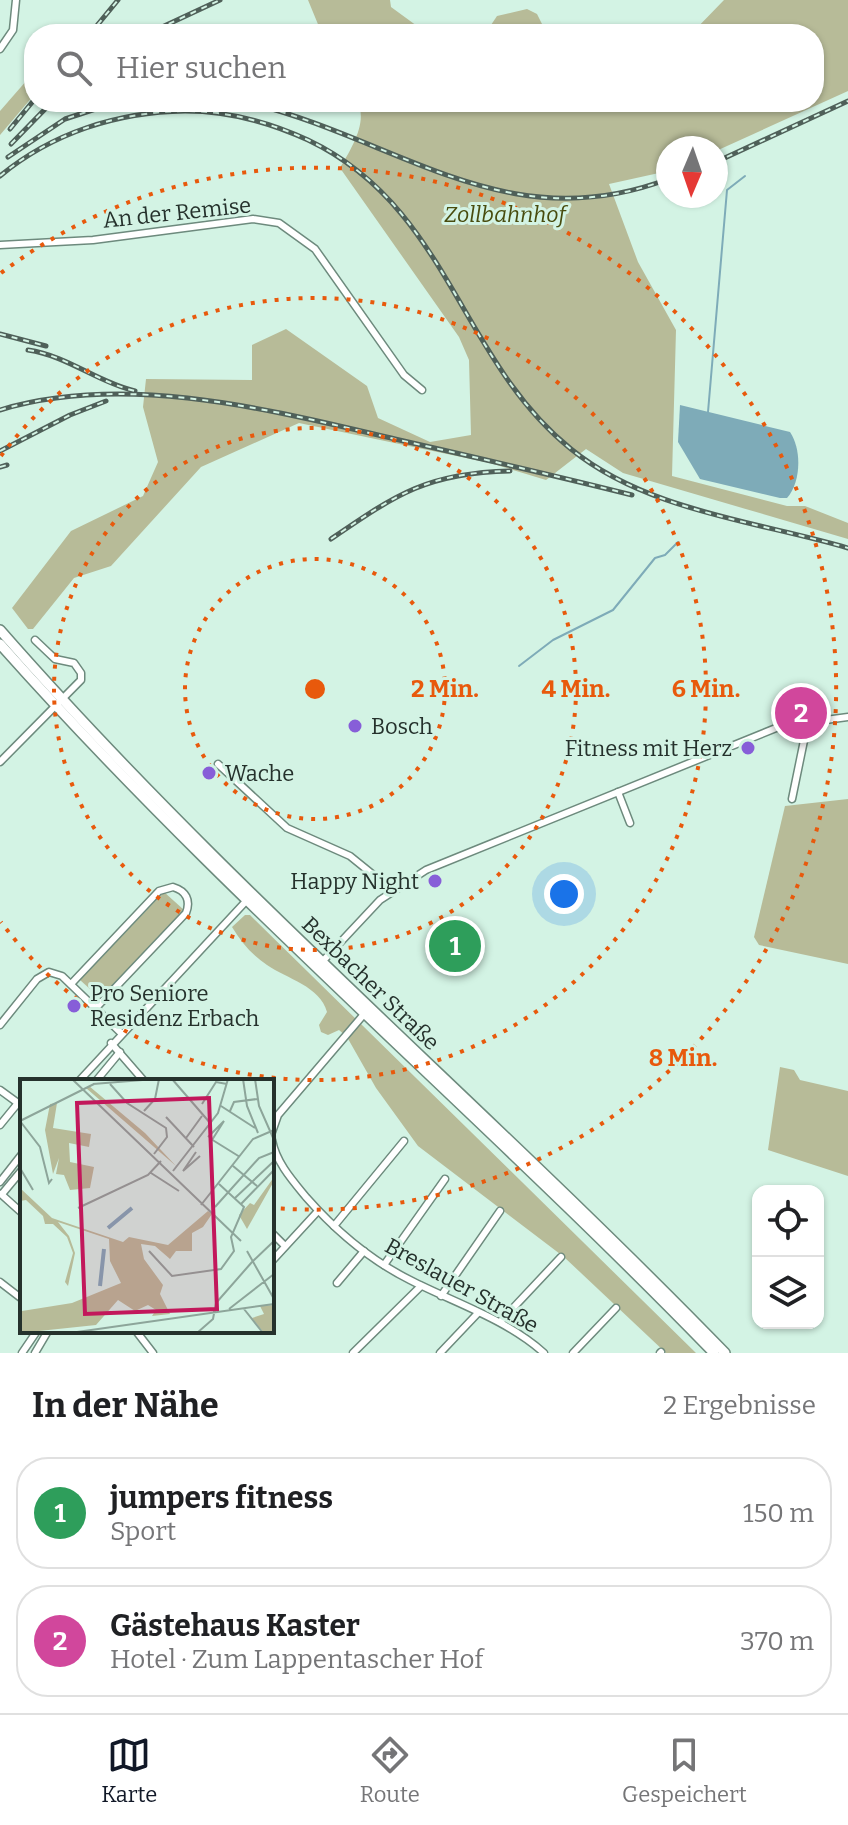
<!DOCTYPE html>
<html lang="de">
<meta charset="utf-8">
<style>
:root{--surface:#fff;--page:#f2f2f2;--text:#202124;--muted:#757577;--line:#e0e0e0;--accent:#111827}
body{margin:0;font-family:Bitter,serif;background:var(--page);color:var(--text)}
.controls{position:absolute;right:24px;bottom:24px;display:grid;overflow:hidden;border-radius:16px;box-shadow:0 2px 6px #0004}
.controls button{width:72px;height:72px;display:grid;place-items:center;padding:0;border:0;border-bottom:2px solid var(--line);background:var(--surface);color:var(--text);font:40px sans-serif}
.compass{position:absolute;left:656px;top:136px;width:72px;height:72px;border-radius:50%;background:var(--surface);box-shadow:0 2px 6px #0004;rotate:182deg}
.you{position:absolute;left:564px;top:894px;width:28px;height:28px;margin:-20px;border:6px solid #fff;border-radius:50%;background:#1a73e8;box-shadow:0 0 0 12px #1a73e833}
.badge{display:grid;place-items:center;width:52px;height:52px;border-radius:50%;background:var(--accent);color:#fff;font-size:26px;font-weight:700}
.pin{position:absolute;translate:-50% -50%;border:4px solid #fff;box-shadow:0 2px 8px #0006}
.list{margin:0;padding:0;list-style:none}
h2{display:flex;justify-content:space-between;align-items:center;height:104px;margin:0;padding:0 32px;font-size:34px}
h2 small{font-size:26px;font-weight:400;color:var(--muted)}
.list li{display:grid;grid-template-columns:52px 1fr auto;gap:24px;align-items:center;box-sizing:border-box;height:112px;margin:0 16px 16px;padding:0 16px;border:2px solid var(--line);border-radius:32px}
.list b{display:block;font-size:30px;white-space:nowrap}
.list p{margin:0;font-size:26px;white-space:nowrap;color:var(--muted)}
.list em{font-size:26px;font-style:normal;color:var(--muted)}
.icon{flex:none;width:44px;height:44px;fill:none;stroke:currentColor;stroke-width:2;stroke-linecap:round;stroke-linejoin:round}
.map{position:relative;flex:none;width:848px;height:1353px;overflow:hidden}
.search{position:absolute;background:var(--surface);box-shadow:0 2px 6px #0004;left:24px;right:24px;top:24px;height:88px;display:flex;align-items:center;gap:20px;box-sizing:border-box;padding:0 28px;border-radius:32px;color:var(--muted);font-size:30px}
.sheet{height:360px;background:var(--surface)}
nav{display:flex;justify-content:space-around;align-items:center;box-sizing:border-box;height:112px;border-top:2px solid var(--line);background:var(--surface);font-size:22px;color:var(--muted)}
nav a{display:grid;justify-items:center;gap:4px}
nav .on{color:var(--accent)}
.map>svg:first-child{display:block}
</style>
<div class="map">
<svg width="848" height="1353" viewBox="0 0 848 1353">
<rect width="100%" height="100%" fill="#d3f3e4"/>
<!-- green -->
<g fill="#b7bb98">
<polygon points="308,0 390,0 391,7 428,34 322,34"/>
<path d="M 724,0 L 848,0 L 848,91 L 716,151 L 716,148 L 668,148 L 668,171 L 609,184 L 638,262 L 676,330 L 672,476 L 787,506 L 805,506 L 848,523 L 848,539 L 623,473 L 586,449 L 546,480 L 490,463 L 299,423 L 201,467 L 111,566 L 74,578 L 33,629 L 28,629 L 12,608 L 71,531 L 143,496 L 158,462 L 143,407 L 146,379 L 252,380 L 252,345 L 286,329 L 367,386 L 378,418 L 430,442 L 471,435 L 469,360 L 459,337 L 340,168 C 350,151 369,121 357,102 L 814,102 L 814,34 L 691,34 Z"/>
<polygon points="527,9 537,14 547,34 485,34 497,16"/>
<polygon points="34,72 34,95 0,135 0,111"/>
<polygon points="848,799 848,964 759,945 754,937 785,806"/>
<polygon points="164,892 184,910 100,998 80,980"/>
<path d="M 245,915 L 250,915 L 696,1353 L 666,1353 L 564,1257 L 418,1146 L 376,1088 L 347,1037 L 339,1030 L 328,1035 L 321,1032 L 319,1025 L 327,1012 C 320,986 287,979 267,965 C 252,955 241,942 232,927 Z"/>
<polygon points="780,1067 794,1070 800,1080 848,1091 848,1176 768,1150"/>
</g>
<!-- water -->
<path fill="#7eabb8" d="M 680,405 L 790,432 C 802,450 801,482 787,498 L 780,498 L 700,479 L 678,442 Z"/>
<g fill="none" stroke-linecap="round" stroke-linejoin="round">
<!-- stream -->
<g stroke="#7eabb8" stroke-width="2">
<polyline points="708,412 727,190 745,176"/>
<polyline points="519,666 553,640 613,610 655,558 665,555 678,542"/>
</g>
<!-- street casing -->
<g stroke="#6d8a7d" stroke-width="9">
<g id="street">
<polyline points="0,49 13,30 16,0"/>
<polyline points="0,245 93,240 253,219 279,223 315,249 404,375 422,390"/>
<polyline points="0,762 81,680 81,673 74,663 55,659 35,640"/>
<polyline points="218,764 287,828 350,856 392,890"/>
<polyline points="618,792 630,823"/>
<polyline points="792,799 808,721"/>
<polyline points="321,963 380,900 426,870 781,726 848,717"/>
<path d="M 71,984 L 159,891 L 173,887 C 186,891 191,900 186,913 L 95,1009"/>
<polyline points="0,1025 37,979 49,972 62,976 121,1033"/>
<polyline points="111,1043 144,1081"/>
<polyline points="79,1081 248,899"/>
<polyline points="96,1081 120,1052"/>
<polyline points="0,1090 22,1106"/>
<polyline points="0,1125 18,1103"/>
<polyline points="272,1132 278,1115 365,1013"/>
<path d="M 272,1140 C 276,1162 292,1180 306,1197 C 335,1230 370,1260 410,1280 C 455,1303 506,1319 544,1353"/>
<polyline points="0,1182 22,1154"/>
<polyline points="1,1194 22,1213"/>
<polyline points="2,1194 22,1170"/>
<polyline points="334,1226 404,1141"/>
<polyline points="272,1233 285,1246"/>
<polyline points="272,1261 318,1211"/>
<polyline points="384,1265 445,1179"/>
<polyline points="0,1282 22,1299"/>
<polyline points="337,1283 364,1251"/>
<polyline points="441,1296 500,1211"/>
<polyline points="500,1322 561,1257"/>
<polyline points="136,1331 153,1353"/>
<polyline points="22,1353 37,1331"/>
<polyline points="35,1353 48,1331"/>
<polyline points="353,1353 421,1286"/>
<polyline points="440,1353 478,1313"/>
<polyline points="573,1353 616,1308"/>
<polyline points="660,1353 661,1352"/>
</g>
</g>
<!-- primary casing -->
<g stroke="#6d8a7d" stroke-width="12">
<g id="primary">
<path d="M 0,630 C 225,887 487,1108 725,1353"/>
<path d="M 0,644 C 223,895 480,1112 714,1353"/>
</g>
</g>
<!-- street -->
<use href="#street" stroke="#fff" stroke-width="6"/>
<!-- primary -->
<use href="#primary" stroke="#fff" stroke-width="9"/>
<!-- rail casing -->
<g stroke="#4f6059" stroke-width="5">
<g id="rail">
<polyline points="90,34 118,0"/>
<polyline points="147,34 220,0"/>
<path d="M 245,102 C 396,137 505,241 668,179"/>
<polyline points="10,129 34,100"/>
<polyline points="11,144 52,102"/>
<polyline points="8,157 65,119 117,102"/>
<polyline points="716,162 848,101"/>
<path d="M 0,176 C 52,133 117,112 185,111 C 227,111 269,122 308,140 C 449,207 459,359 571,449 C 647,511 756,521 848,548"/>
<polyline points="0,334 46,346"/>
<path d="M 28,350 C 68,356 97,382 135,391"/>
<path d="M 0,410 C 126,372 271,410 395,439 C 474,457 553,475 632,495"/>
<polyline points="0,451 70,415 106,401"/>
<polyline points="0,467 7,465"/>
<path d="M 331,539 C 397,494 427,473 510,471"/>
</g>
</g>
<!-- rail -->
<use href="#rail" stroke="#d3f3e4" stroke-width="2" stroke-dasharray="6" stroke-linecap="butt"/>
</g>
<!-- distance rings -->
<g fill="none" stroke="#e8590c" stroke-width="4" stroke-dasharray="4 8">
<circle cx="315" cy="689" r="130"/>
<circle cx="315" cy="689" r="261"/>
<path d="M1 456A391 391 0 1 1 1 922"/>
<path d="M1 273A521 521 0 1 1 274 1208"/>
</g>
<!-- markers -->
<g fill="#875ed8" stroke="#d3f3e4" stroke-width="3">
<circle cx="355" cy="726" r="8"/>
<circle cx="748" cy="748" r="8"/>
<circle cx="209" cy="773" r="8"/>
<circle cx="435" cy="881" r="8"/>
<circle cx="74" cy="1006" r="8"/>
</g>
<g text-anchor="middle" stroke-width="6" stroke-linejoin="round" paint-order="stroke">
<!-- street labels -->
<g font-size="22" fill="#25312c" stroke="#d3f3e4">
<text transform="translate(177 212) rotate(-6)" y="8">An der Remise</text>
<text transform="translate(371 983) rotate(44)" y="8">Bexbacher Straße</text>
<text transform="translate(462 1285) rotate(29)" y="8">Breslauer Straße</text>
</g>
<!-- park labels -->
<g font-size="22" font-style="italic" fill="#484c0e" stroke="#d3f3e4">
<text x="505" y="222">Zollbahnhof</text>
</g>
<!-- poi labels -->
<g font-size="22" fill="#25312c" stroke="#d3f3e4" text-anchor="start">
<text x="371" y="734">Bosch</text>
<text x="732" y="756" text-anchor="end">Fitness mit Herz</text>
<text x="225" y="781">Wache</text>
<text x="419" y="889" text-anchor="end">Happy Night</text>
<text x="90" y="1001">Pro Seniore<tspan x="90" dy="25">Residenz Erbach</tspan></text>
</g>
</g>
<!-- overview -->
<g transform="translate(20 1079)">
<rect width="254" height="254" fill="#d3f3e4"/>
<path d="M 69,7 L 125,54 L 156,87 L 66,9 ZM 37,24 L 33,49 L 71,55 L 69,68 L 49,64 L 50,83 L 74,88 L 70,109 L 50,111 L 44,96 L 36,95 L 39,79 L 33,95 L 25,51 L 30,25 ZM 254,98 L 254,102 L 227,150 L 219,136 L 230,124 L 234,126 ZM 0,109 L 32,139 L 103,163 L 109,158 L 148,166 L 188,132 L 192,135 L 183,148 L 172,154 L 172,172 L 156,172 L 150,180 L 135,167 L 121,165 L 124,180 L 143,206 L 140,215 L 150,235 L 132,237 L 136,231 L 128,226 L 115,232 L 98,221 L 76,246 L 0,254 L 2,232 L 52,224 L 101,204 L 90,182 L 89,160 L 38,143 L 49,157 L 55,174 L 48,207 L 45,203 L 53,174 L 47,158 L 33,145 L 25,145 L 23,137 L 6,121 L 0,122 ZM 254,226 L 254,254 L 244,254 L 232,239 L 244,235 L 240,227 Z" fill="#b7bb98"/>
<path fill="none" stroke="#7eabb8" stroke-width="4" d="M 88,149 L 112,129M 80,207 L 84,170"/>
<path fill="none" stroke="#8da59a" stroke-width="2" d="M 52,0 L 221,162M 152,0 L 191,45M 223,0 L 227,27 L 238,54M 235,0 L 239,27 L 254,61M 73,5 L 135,0M 90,5 L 107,24 L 146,49 L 147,58 L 134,75M 182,25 L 196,3 L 207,5M 201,27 L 235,49M 124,32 L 135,20 L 139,0M 210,32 L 214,23 L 237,20M 146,38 L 174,68M 0,42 L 74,5M 0,42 L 20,68 L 29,104 L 32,100M 188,58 L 204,42 L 192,61M 166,59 L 182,37M 191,60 L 220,78M 176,73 L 163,92 L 180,77M 213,87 L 237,107M 0,89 L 13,111M 153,92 L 198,34 L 208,0M 131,94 L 159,112M 215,119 L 254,82M 221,125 L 254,91M 181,126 L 233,60 L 254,51M 195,128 L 239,79 L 254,73M 58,129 L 128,96 L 141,82M 129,172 L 152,197 L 201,190 L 214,172 L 211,158 L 224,128 L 199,105M 227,172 L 254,220M 232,183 L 254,162M 209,230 L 254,195M 224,230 L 243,254M 50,254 L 254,225M 177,254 L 193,240 L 196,224 L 232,183"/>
<path fill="#c2185b" fill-opacity="0.15" stroke="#c2185b" stroke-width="4" d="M 189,19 L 197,230 L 65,235 L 57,24 Z"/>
<rect width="254" height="254" fill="none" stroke="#25312c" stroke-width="4"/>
</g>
<circle cx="315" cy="689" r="12" fill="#e8590c" stroke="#d3f3e4" stroke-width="4"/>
<g font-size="24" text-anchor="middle" font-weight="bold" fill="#e8590c" stroke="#d3f3e4" stroke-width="6" stroke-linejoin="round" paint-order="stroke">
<text x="445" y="697">2 Min.</text>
<text x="576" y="697">4 Min.</text>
<text x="706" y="697">6 Min.</text>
<text x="683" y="1066">8 Min.</text>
</g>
</svg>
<div class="controls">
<button><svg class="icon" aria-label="locate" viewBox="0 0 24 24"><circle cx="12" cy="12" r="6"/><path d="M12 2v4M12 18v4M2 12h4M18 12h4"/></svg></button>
<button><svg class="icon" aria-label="layers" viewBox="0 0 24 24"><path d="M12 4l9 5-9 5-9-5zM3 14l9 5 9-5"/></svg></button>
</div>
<svg class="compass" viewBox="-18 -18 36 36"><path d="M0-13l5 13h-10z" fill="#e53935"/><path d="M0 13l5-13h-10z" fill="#757577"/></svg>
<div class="you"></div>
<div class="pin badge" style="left:455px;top:946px;background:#2e9e5b">1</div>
<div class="pin badge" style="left:801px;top:713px;background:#d1479c">2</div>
<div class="search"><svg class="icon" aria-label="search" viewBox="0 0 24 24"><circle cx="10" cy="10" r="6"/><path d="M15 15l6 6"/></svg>Hier suchen</div>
</div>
<section class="sheet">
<h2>In der Nähe<small>2 Ergebnisse</small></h2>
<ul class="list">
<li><span class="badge" style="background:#2e9e5b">1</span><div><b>jumpers fitness</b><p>Sport</p></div><em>150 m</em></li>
<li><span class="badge" style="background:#d1479c">2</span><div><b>Gästehaus Kaster</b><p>Hotel · Zum Lappentascher Hof</p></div><em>370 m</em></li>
</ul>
</section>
<nav>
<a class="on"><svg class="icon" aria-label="map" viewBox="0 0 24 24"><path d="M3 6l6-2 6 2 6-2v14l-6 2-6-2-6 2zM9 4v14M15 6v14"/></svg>Karte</a>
<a><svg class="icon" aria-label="directions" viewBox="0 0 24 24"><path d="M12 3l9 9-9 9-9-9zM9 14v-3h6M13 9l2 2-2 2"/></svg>Route</a>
<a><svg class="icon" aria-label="saved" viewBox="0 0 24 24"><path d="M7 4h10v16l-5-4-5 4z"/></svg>Gespeichert</a>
</nav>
